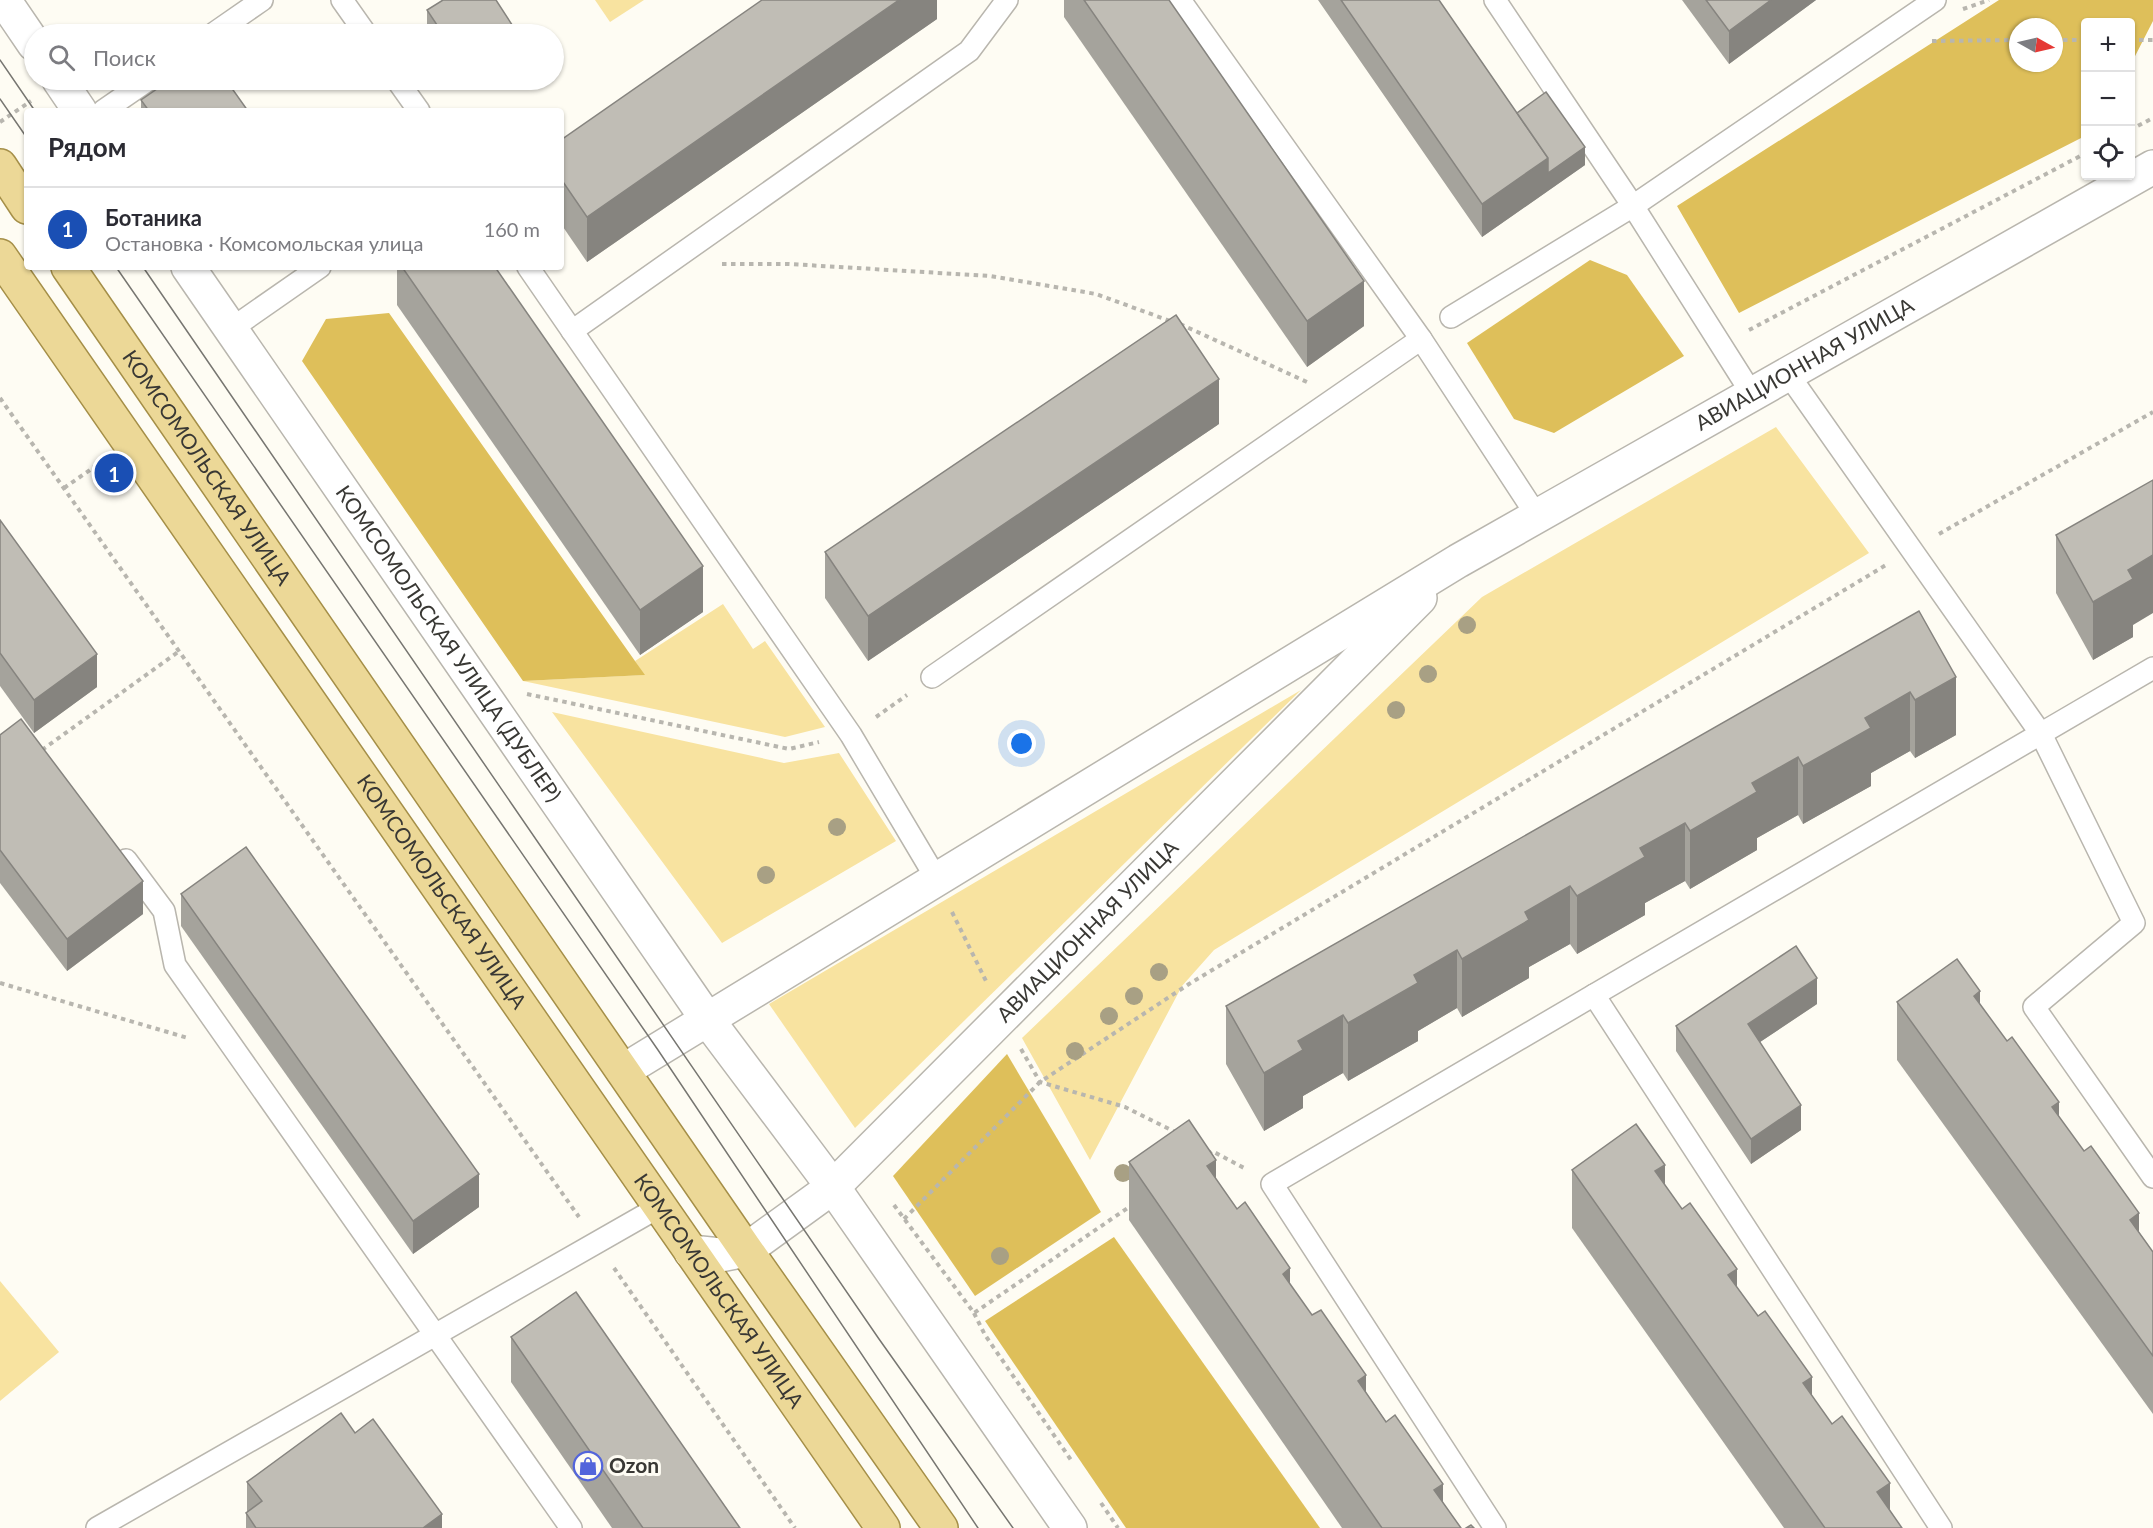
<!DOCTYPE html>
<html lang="ru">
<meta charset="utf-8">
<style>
:root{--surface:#fff;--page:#f7f7f7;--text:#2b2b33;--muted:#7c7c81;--line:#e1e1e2;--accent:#db2777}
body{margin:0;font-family:Lato,sans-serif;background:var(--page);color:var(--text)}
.controls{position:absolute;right:18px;top:18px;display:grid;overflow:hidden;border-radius:6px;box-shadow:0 2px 4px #0004}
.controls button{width:54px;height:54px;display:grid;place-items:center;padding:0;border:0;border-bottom:2px solid var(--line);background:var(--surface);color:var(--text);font:30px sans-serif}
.compass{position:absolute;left:2009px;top:18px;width:54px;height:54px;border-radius:50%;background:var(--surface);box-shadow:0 2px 4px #0004;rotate:98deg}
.you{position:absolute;left:1022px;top:744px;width:21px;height:21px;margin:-15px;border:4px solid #fff;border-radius:50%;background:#1a73e8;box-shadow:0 0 0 9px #1a73e833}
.badge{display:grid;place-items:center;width:39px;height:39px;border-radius:50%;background:var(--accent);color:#fff;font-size:20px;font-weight:700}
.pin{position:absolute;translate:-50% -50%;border:3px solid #fff;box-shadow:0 2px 6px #0006}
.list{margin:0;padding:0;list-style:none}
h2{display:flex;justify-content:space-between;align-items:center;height:78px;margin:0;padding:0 24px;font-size:26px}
h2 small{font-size:20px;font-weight:400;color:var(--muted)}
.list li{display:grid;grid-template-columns:39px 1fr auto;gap:18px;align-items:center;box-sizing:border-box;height:84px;padding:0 24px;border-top:2px solid var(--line)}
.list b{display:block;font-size:22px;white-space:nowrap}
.list p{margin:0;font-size:20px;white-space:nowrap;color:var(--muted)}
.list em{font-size:20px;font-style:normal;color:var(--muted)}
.icon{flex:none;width:33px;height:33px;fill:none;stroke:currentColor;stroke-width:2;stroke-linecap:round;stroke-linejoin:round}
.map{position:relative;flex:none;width:2153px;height:1528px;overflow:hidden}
.search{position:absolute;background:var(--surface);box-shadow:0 2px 4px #0004;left:24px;top:24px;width:540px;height:66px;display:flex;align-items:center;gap:15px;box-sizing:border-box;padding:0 21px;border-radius:33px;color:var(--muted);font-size:22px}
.panel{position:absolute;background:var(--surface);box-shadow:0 2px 4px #0004;left:24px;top:108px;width:540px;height:162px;border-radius:6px}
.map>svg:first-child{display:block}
</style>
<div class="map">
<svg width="2153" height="1528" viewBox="0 0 2153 1528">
<rect width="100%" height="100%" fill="#fefcf3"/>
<!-- green -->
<g fill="#f8e3a0">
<polygon points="595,0 644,0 610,22"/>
<polygon points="1776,427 1869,553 1214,950 1182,986 1090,1160 1022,1038 1482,597"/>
<polygon points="723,604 753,649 765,641 825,727 785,737 523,681 644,675 635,661"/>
<polygon points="1301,690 855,1128 769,1004"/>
<polygon points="552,712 784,763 839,753 896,841 722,943"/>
<polygon points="0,1281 59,1352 0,1401"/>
</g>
<!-- forest -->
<g fill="#debf5a" fill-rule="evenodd">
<path d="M 1999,0 L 2153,0 L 2153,21 L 2131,64 L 2130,22 L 2086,22 L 2085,136 L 1739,313 L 1677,206 ZM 2018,27 L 2054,27 L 2054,63 L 2018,63 Z"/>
<polygon points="1590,260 1627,275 1684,356 1554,433 1514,419 1467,343"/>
<polygon points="389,313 635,661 645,675 523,681 302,361 326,319"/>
<polygon points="1007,1054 1101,1212 975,1296 893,1176"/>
<polygon points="1114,1237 1320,1528 1126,1528 985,1321"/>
</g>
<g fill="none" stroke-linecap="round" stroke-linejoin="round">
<!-- lane casing -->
<g stroke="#b9b6ae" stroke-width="24">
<g id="lane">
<polyline points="342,0 366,34"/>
<polyline points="1180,0 1421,339 1537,516"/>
<polyline points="1495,0 1633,206 1752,394"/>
<polyline points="213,34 262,0"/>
<polyline points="397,80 419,111"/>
<polyline points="103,111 148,80"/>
<polyline points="528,267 851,735 936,878"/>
<polyline points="1451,317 1633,206 1935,0"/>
<polyline points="231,329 320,267"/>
<polyline points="572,331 969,51 1007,0"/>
<polyline points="1788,374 2041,734 2134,923 2034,1007 2153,1177"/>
<polyline points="932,677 1421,339"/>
<polyline points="126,860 164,911 175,965 571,1528"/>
<polyline points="1594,995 2153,668"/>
<polyline points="97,1528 659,1207"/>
<polyline points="1495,1528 1272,1184 1594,995 1941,1528"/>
</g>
</g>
<!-- street casing -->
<g stroke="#b9b6ae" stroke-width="36">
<g id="street">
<polyline points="4,0 34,44"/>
<polyline points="59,80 80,111"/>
<path id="s1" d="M 188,267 L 707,1019 L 833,1187 L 1070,1528"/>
</g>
</g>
<!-- secondary casing -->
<g stroke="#b9b6ae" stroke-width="36">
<g id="secondary">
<path id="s2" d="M 623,1071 L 1458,561 L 2153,167"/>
<path id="s3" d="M 691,1252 L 720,1255 L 746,1250 L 833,1187 L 1420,598"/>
</g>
</g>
<!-- primary casing -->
<g stroke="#a58f48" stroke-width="36">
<g id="primary">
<polyline points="0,166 27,207"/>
<path id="s4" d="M 0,256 L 883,1528"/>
<path id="s5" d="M 68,267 L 746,1250 L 941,1528"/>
</g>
</g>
<!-- path -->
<g stroke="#b8b6af" stroke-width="4" stroke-dasharray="4.5 4.5" stroke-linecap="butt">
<polyline points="1963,9 1989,0"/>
<polyline points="2054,40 2086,40"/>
<polyline points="2130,40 2153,40"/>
<polyline points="1932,41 2018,40"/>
<polyline points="0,122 31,101"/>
<polyline points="2130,130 2153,118"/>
<polyline points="722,264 789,264 990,276 1096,294 1173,322"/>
<polyline points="1180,324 1307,382"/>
<polyline points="1749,330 2086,153"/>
<polyline points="0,398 579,1217"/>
<polyline points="64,488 100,463"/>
<polyline points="1939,534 2153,412"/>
<polyline points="527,694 789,749 819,742"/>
<polyline points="876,717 907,695"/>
<polyline points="42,750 178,652"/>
<polyline points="952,912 986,981"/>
<polyline points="0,983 188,1038"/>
<polyline points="1021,1049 1040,1082 1125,1107 1177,1133"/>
<polyline points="1208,1154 1212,1151 1246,1169"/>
<polyline points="894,1205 974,1313 1132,1205"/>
<polyline points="904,1219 1040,1082 1189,984 1886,565"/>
<polyline points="614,1268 795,1528"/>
<polyline points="974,1313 985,1335 1071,1460"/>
<polyline points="1101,1503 1118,1528"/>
</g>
<!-- lane -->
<use href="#lane" stroke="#fff" stroke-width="21"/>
<!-- street -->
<use href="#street" stroke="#fff" stroke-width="33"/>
<!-- secondary -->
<use href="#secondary" stroke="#fff" stroke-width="33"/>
<!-- primary -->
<use href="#primary" stroke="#ecd897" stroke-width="33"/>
<!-- tram -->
<g stroke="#777671" stroke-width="1.5">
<polyline points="0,60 35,111"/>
<polyline points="0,99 27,138"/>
<polyline points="116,267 658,1050 978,1528"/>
<polyline points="143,267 879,1339 1013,1528"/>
</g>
</g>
<!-- trees -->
<g fill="#a8a084">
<circle cx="1467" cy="625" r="9"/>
<circle cx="1428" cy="674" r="9"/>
<circle cx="1396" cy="710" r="9"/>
<circle cx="837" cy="827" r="9"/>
<circle cx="766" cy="875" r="9"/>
<circle cx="1159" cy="972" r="9"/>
<circle cx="1134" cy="996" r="9"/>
<circle cx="1109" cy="1016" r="9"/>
<circle cx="1075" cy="1051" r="9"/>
<circle cx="1123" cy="1173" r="9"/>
<circle cx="1000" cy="1256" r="9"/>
</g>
<!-- wall -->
<g fill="#a5a39c">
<polygon points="937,0 937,19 587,262 561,224 561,140"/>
<polygon points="1064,0 1169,0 1364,326 1307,367 1064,17"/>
<polygon points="1318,0 1439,0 1517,113 1585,165 1482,237"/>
<polygon points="1682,0 1816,0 1729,64"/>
<polygon points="427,10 518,34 432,34 427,27"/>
<polygon points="460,80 475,80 465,86"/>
<polygon points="141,100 248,111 141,111"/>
<polygon points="397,267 495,267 703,612 640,655 397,305"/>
<polygon points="1219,424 868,661 825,598 825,552"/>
<polygon points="0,520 97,687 34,733 0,686"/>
<polygon points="2056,535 2133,625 2133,637 2093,660 2056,593"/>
<polygon points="1919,611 1956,735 1915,758 1910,751 1871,773 1871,786 1803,824 1798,815 1757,838 1757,850 1690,889 1685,881 1645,903 1645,915 1577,954 1570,944 1529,967 1529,978 1462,1017 1457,1008 1418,1031 1418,1041 1348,1081 1343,1073 1303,1096 1303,1108 1264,1131 1226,1064 1226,1006"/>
<polygon points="0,735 143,914 67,971 0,883"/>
<polygon points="181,894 479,1207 413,1254 181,926"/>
<polygon points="1897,1002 1980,1004 2153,1252 2153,1414 1897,1060"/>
<polygon points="1817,1004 1760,1042 1801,1130 1751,1164 1676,1051 1676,1026"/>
<polygon points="1129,1162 1216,1179 1461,1528 1342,1528 1129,1220"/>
<polygon points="1572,1170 1665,1185 1737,1287 1902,1528 1784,1528 1572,1228"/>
<polygon points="511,1337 740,1528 612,1528 511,1382"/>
<polygon points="355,1433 442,1528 246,1528 246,1513 247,1512 247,1482"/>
</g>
<!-- shaded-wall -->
<g fill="#86847f">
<polygon points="899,0 937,0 937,19 587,262 587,217"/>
<polygon points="1771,0 1816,0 1729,64 1729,31"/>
<polygon points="465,80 475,80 465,86"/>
<polygon points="1585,147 1585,165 1482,237 1482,204 1548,158"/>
<polygon points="1364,281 1364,326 1307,367 1307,321"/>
<polygon points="1219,379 1219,424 868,661 868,616"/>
<polygon points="2153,555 2153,613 2133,625 2133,637 2093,660 2093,602 2128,570"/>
<polygon points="703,566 703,612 640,655 640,610"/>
<polygon points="97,654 97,687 34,733 34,700"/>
<polygon points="1956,677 1956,735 1915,758 1915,700"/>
<polygon points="1910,692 1910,751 1871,773 1871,786 1803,824 1803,766 1865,718"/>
<polygon points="1798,757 1798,815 1757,838 1757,850 1690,889 1690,831 1752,783"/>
<polygon points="1685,823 1685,881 1645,903 1645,915 1577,954 1577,896 1640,848"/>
<polygon points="143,881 143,914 67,971 67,939"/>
<polygon points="1570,886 1570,944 1529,967 1529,978 1462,1017 1462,959 1525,912"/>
<polygon points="1457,950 1457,1008 1418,1031 1418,1041 1348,1081 1348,1023 1414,975"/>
<polygon points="1817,978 1817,1004 1748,1050 1748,1024"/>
<polygon points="1980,991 1980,1049 1974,996"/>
<polygon points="1343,1015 1343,1073 1303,1096 1303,1108 1264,1131 1264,1073 1298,1041"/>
<polygon points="2059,1102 2059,1160 2052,1107"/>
<polygon points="1801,1105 1801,1130 1751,1164 1751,1139"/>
<polygon points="1216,1160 1216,1218 1207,1166"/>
<polygon points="1665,1165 1665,1223 1655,1171"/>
<polygon points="479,1174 479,1207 413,1254 413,1221"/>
<polygon points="2139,1213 2139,1271 2130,1220"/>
<polygon points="1290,1268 1290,1326 1283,1274"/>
<polygon points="1737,1269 1737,1327 1728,1275"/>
<polygon points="1366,1375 1366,1433 1358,1381"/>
<polygon points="1812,1377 1812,1435 1803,1383"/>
<polygon points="1890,1483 1890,1528 1877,1492"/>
<polygon points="1443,1484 1443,1528 1434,1490"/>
<polygon points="442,1514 442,1528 423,1528"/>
</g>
<!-- building -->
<g fill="#c0bdb5" stroke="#86847f" stroke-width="1.5">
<polygon points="443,0 496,0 518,34 443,34 427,10"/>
<polygon points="762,0 899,0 587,217 561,179 561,140"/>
<polygon points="1084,0 1169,0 1364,281 1307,321"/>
<polygon points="1341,0 1439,0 1548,158 1482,204"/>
<polygon points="1706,0 1771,0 1729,31"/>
<polygon points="170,80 226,80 248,111 149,111 141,100"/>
<polygon points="1546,92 1585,147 1548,173 1548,158 1517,113"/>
<polygon points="402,267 495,267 703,566 640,610"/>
<polygon points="1176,315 1219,379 868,616 825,552"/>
<polygon points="2153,480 2153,555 2128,570 2133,579 2093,602 2056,535"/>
<polygon points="0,520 97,654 34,700 0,653"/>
<polygon points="1919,611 1956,677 1915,700 1910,692 1865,718 1871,728 1803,766 1798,757 1752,783 1757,792 1690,831 1685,823 1640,848 1645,857 1577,896 1570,886 1525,912 1529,920 1462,959 1457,950 1414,975 1418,983 1348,1023 1343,1015 1298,1041 1303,1050 1264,1073 1226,1006"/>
<polygon points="21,719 143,881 67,939 0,850 0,735"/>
<polygon points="246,847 479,1174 413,1221 181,894"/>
<polygon points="1796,946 1817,978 1748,1024 1801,1105 1751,1139 1676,1026"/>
<polygon points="1957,959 1980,991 1974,996 2007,1041 2012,1037 2059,1102 2052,1107 2084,1151 2091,1146 2139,1213 2130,1220 2153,1252 2153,1356 1897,1002"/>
<polygon points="1189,1120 1216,1160 1207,1166 1237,1209 1245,1202 1290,1268 1283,1274 1312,1315 1321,1310 1366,1375 1358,1381 1386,1422 1395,1415 1443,1484 1434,1490 1461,1528 1382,1528 1129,1162"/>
<polygon points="1636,1124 1665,1165 1655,1171 1682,1209 1690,1203 1737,1269 1728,1275 1758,1316 1765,1311 1812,1377 1803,1383 1832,1424 1842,1416 1890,1483 1877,1492 1902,1528 1825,1528 1572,1170"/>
<polygon points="576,1292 740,1528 643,1528 511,1337"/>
<polygon points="341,1413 355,1433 373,1419 442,1514 423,1528 256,1528 246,1513 262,1501 247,1482"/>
<polygon points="1471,1525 1474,1528 1466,1528"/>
</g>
<!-- icons -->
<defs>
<g id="shop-ring" transform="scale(1.5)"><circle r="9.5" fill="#fefcf3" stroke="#5365db" stroke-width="1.5"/><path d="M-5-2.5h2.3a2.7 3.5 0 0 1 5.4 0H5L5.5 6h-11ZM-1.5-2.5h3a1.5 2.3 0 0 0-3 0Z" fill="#5365db"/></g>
</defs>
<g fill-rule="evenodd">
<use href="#shop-ring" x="588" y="1466"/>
</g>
<g text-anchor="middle" stroke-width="6" stroke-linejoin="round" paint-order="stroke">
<!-- street labels -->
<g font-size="21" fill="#393834" stroke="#fefcf3">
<text dy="7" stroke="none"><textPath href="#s2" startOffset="1377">АВИАЦИОННАЯ УЛИЦА</textPath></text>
<text dy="7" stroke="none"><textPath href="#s5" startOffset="244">КОМСОМОЛЬСКАЯ УЛИЦА</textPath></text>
<text dy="7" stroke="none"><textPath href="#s1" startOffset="458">КОМСОМОЛЬСКАЯ УЛИЦА (ДУБЛЕР)</textPath></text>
<text dy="7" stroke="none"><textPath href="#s4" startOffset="774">КОМСОМОЛЬСКАЯ УЛИЦА</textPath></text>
<text dy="7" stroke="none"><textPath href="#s3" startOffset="524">АВИАЦИОННАЯ УЛИЦА</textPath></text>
<text dy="7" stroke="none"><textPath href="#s4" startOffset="1260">КОМСОМОЛЬСКАЯ УЛИЦА</textPath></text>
</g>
<!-- poi labels -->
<g font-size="21" font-weight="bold" fill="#393834" stroke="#fefcf3" text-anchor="start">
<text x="609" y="1473">Ozon</text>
</g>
</g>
</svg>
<div class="controls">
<button>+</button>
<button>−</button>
<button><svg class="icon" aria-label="locate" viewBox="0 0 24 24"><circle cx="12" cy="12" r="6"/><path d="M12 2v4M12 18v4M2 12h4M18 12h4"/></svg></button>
</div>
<svg class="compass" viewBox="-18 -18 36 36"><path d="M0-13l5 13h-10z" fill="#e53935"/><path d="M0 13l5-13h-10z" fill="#7c7c81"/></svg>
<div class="you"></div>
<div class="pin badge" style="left:114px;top:473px;background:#1a4fb4">1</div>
<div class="search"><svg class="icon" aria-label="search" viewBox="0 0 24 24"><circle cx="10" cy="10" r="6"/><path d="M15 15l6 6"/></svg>Поиск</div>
<section class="panel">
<h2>Рядом<small></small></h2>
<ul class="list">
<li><span class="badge" style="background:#1a4fb4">1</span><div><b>Ботаника</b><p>Остановка · Комсомольская улица</p></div><em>160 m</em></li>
</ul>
</section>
</div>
